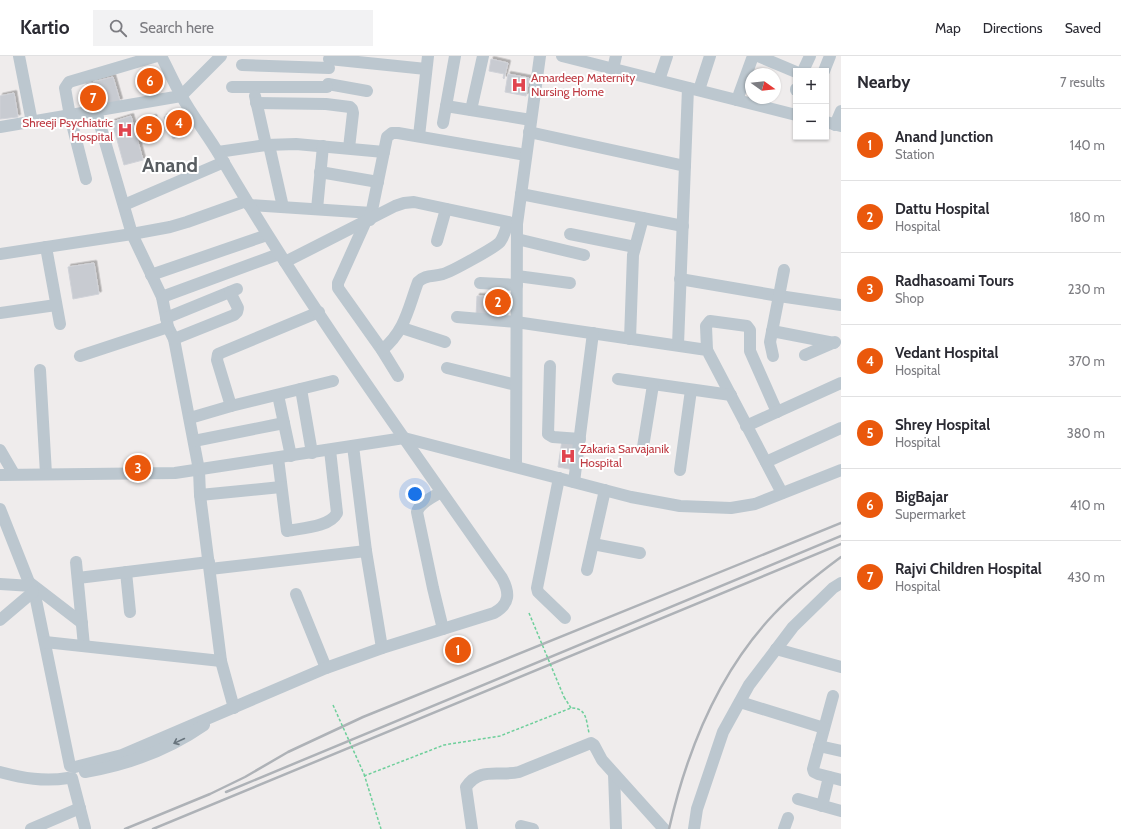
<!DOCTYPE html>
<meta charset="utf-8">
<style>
:root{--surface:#fff;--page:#f2f2f3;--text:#2b2b33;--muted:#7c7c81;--line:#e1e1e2;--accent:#ea580c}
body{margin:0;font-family:Cabin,sans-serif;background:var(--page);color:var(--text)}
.controls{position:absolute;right:12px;top:12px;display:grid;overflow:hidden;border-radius:0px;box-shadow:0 1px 3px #0004}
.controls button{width:36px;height:36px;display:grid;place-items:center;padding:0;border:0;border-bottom:1px solid var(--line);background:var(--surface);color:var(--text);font:20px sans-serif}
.compass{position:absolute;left:745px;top:12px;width:36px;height:36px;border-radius:50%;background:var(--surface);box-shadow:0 1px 3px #0004;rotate:105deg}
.you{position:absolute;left:415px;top:438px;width:14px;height:14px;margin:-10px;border:3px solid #fff;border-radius:50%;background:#1a73e8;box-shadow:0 0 0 6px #1a73e833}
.badge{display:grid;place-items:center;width:26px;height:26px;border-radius:50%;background:var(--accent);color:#fff;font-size:13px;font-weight:700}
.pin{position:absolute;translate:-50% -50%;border:2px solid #fff;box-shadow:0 1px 4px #0006}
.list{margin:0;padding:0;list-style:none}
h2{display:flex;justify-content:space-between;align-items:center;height:52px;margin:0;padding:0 16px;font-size:17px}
h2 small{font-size:13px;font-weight:400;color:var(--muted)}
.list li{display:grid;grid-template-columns:26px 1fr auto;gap:12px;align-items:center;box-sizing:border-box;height:72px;padding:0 16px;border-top:1px solid var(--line)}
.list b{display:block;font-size:15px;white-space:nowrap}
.list p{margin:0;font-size:13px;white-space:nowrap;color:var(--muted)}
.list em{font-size:13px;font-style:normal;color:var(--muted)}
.icon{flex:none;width:22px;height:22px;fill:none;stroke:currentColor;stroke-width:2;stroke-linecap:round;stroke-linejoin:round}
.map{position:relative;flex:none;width:841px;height:773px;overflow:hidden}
header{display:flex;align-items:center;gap:24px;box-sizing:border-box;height:56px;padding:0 20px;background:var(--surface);border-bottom:1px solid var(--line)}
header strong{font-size:19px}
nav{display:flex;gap:22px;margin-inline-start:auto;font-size:14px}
.search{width:280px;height:36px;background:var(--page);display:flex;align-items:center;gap:10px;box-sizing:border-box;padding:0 14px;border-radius:0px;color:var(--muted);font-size:15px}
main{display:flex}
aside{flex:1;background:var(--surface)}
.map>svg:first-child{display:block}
</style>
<header>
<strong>Kartio</strong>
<div class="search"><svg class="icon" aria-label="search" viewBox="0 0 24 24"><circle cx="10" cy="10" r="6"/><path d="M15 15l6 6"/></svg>Search here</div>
<nav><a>Map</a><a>Directions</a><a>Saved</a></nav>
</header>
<main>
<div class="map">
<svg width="841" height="773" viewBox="0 0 841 773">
<defs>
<filter id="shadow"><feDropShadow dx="2.5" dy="-2.5" stdDeviation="0" flood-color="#0004"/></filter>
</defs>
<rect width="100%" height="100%" fill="#efecec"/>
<!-- building -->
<g fill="#c8cbd1" stroke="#d0d2d8" filter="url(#shadow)">
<polygon points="491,3 508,7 504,23 503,22 504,18 489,15"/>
<polygon points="508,18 529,22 526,40 505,36"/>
<polygon points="113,21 120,45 99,50 93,26"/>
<polygon points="91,26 96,49 91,50 86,27"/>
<polygon points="14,37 18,61 0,63 0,40"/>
<polygon points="176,57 189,76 173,83 164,61"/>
<polygon points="131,60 143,104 124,109 112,66"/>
<polygon points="154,61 159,79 144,83 139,65"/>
<polygon points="94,207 99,238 73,243 68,211"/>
<polygon points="477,240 506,241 505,261 476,260"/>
<polygon points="562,384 578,386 574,414 558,411"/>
</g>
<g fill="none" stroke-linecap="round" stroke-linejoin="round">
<!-- path -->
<g stroke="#6ecf9b" stroke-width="1.5" stroke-dasharray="3 2" stroke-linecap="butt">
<polyline points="564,641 571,652"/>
<polyline points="364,718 381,773"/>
<path d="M 364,720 L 444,689 L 500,680 L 571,652 C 587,652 586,664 589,677"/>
</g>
<!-- minor -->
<g stroke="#bcc7cf" stroke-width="12">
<polyline points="19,0 32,66"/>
<polyline points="562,0 796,59"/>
<polyline points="758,0 796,16"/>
<polyline points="329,3 426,13"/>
<polyline points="242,9 329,12"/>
<polyline points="613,13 616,0"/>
<polyline points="803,15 810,0"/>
<polyline points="824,15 830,0"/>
<polyline points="659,24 667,0"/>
<polyline points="328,28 367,35"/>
<polyline points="232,31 327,31"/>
<polyline points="699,34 710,0"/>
<polyline points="796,34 796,33"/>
<polyline points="255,40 266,89"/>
<polyline points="737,44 753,0"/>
<polyline points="256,47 326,48 350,51 352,53 353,57 349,92"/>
<polyline points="446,50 531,64"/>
<polyline points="471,54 483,0"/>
<polyline points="96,55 132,178 162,241 168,271 174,283 199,414 200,439 221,605 234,652"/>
<polyline points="826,66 841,70"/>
<polyline points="443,67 455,0"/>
<polyline points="835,69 841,55"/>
<polyline points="0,71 181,40 221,0"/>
<polyline points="529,76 685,110"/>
<polyline points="419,80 428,0"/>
<polyline points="269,89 283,151"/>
<polyline points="218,96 266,89 296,88 384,96"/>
<polyline points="320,116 378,126"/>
<polyline points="86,123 70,60 65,32 69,26 157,0"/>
<polyline points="521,138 683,170"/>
<polyline points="124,149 224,106"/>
<polyline points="249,149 372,157"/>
<polyline points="317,153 323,90"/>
<polyline points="370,164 387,81 392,77 398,77 526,99"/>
<polyline points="365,167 338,227 338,232 382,294 398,320"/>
<polyline points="570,178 635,191"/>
<polyline points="517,183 584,199"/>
<polyline points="437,185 446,153"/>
<polyline points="46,191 60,268"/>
<polyline points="0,198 132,178 170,171 187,166 246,145"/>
<polyline points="285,206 395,150 404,147 414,146 517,168"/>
<polyline points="151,219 267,179"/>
<polyline points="517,220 570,227"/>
<polyline points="680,223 779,240 841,249"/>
<polyline points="480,227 517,229"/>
<polyline points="162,241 279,198"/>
<polyline points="0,257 56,249"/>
<polyline points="457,261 516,266 707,294 782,437"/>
<polyline points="166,262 237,233"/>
<polyline points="402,272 445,286"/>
<polyline points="772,275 834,287"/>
<polyline points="174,283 234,259 237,256 238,252 230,236"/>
<polyline points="630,283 633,199 643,162"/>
<polyline points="678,289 688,32"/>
<path d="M 382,294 C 405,275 408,253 418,226 C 425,218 434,221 443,218 C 451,216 496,191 500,186 C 504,181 506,173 508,166"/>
<polyline points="707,294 706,270 710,265 747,270 750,274 750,295 777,356"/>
<polyline points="805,299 835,286"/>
<polyline points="80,300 168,271"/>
<polyline points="773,300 770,286 784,214"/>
<polyline points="550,310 548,378 553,381 580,383"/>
<polyline points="447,312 516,329"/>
<polyline points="40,314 46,418"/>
<polyline points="618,323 731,339"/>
<polyline points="301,333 312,397"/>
<polyline points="278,339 291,400"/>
<polyline points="231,350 217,304 218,298 319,256"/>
<polyline points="190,362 231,350 333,325"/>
<polyline points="746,370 841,327"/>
<polyline points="194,385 284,367"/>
<polyline points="353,390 366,495 382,592"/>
<polyline points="643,391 653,329"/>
<polyline points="0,394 14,418"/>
<path d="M 278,402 L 287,475 C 302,472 330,471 337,457 L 330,394"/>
<polyline points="766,406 841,372"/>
<polyline points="516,410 517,168 540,0"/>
<polyline points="680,414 691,334"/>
<polyline points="0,419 175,417 404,382 631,441 680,450 731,452 755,448 841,414"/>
<polyline points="559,422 537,532 538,536 565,562"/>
<polyline points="574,426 593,277"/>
<path d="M 441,436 C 433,441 420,446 417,456 L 433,532 L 443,573"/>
<polyline points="200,439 281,431"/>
<polyline points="0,453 36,544 70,710"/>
<polyline points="593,488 640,497"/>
<polyline points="76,506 84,590"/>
<polyline points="210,513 366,495"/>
<polyline points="587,514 605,434"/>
<polyline points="126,516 130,556"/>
<polyline points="78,522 209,506"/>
<polyline points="30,527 82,567"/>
<polyline points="0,528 32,530"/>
<polyline points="296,538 326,612"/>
<polyline points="0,564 33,536"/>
<polyline points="45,586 221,605"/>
<polyline points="776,593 841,611"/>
<polyline points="833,640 813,713 814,716 818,718 841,724"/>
<polyline points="740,646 824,672"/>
<polyline points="819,690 841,695"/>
<path d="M 75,711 L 122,699 L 326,612 L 382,592 L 494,557 C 510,548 510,537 502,522 C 405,383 305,246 220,100 C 208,79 192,60 181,39 C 174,27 168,13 161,0"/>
<path d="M 0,716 C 23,722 44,726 68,722"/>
<path d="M 85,716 C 127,709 168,694 204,669"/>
<polyline points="614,718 616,773"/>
<polyline points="72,722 85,772"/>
<polyline points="798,743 841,755"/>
<polyline points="822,750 829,721"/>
<polyline points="521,770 533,773"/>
<polyline points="31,773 80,752"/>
<path d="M 472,773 L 466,731 C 480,710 499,721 519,716 L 591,687 L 594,689 L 602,704 L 664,773"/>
<polyline points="694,773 697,753 723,676 749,629 793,571 833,532 841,527"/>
<polyline points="784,773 788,762"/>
</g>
<!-- rail -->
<g stroke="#aeb2b7" stroke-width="2.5">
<polyline points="226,736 841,480"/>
<polyline points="125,773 210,738 245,721 288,696 363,661 841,467"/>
<polyline points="153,773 841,488"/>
<path d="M 669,773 C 687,694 718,617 774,558 C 794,537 818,518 841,501"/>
</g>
<!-- path-bridge -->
<g stroke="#6ecf9b" stroke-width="1.5" stroke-dasharray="3 2" stroke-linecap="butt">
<polyline points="529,557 564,641"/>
<polyline points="333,649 364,718"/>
</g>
</g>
<!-- one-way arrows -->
<defs><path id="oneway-shaft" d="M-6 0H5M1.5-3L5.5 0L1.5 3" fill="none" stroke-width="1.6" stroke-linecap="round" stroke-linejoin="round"/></defs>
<use stroke="#68747d" href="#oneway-shaft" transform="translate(179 685) rotate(155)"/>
<!-- icons -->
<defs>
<g id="hospital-bare" transform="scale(1.2)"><path d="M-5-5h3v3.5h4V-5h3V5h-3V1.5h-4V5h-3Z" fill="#e0444e" stroke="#fff" stroke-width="2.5" paint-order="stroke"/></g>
</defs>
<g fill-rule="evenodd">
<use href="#hospital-bare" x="519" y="29"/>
<use href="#hospital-bare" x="125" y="74"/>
<use href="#hospital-bare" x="568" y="400"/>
</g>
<g text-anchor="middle" stroke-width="4" stroke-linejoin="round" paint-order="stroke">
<!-- health labels -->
<g font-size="12" fill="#be3a42" stroke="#fff" text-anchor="start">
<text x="531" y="26">Amardeep Maternity<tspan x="531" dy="14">Nursing Home</tspan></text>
<text x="113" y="71" text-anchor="end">Shreeji Psychiatric<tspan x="113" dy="14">Hospital</tspan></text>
<text x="580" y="397">Zakaria Sarvajanik<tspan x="580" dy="14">Hospital</tspan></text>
</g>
<!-- town labels -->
<g font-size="20" font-weight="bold" fill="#585d61" stroke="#fff">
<text x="170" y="116">Anand</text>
</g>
</g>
</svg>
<div class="controls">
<button>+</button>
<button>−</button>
</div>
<svg class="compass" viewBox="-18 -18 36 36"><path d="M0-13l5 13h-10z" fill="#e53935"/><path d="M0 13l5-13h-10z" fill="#7c7c81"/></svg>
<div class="you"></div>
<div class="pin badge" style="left:458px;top:594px">1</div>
<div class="pin badge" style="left:498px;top:246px">2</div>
<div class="pin badge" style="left:138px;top:412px">3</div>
<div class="pin badge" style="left:179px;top:67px">4</div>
<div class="pin badge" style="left:149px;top:73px">5</div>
<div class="pin badge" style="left:150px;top:25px">6</div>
<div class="pin badge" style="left:93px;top:42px">7</div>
</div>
<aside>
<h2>Nearby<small>7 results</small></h2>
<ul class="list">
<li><span class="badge">1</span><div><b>Anand Junction</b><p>Station</p></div><em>140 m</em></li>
<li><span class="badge">2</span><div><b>Dattu Hospital</b><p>Hospital</p></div><em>180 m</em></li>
<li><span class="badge">3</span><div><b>Radhasoami Tours</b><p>Shop</p></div><em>230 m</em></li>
<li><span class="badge">4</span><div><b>Vedant Hospital</b><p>Hospital</p></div><em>370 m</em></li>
<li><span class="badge">5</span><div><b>Shrey Hospital</b><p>Hospital</p></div><em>380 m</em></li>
<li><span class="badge">6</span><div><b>BigBajar</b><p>Supermarket</p></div><em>410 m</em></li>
<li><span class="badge">7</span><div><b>Rajvi Children Hospital</b><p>Hospital</p></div><em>430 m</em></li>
</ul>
</aside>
</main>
